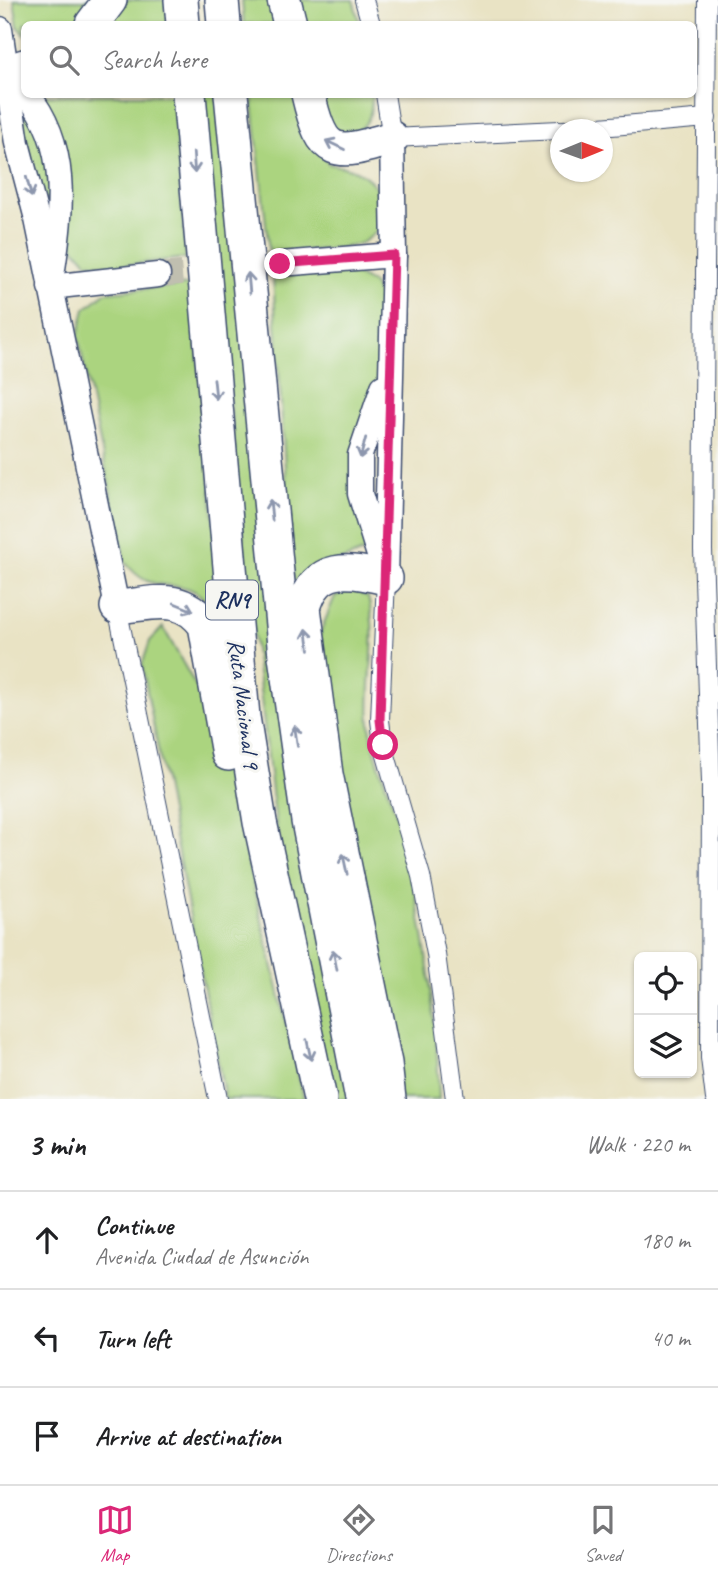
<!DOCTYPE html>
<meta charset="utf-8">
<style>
:root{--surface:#fff;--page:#f2f2f2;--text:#202124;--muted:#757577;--line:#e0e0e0;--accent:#db2777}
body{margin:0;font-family:Caveat,sans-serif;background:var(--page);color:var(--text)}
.controls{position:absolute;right:21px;bottom:21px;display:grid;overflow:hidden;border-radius:10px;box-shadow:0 2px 5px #0004}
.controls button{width:63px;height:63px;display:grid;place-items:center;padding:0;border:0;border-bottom:2px solid var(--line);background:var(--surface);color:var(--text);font:35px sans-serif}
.compass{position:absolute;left:550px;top:119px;width:63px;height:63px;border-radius:50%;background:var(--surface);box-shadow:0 2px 5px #0004;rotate:89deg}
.stop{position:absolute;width:21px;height:21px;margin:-16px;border:5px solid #db2777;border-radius:50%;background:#fff}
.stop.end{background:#db2777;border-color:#fff;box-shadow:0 2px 7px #0008}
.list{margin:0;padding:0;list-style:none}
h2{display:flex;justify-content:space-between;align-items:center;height:91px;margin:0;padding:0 28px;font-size:30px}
h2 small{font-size:23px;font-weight:400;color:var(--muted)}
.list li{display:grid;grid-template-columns:46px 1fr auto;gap:21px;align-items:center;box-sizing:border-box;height:98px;padding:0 28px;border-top:2px solid var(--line)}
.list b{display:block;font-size:26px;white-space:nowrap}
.list p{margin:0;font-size:23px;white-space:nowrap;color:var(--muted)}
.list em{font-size:23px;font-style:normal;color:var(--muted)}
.icon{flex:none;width:38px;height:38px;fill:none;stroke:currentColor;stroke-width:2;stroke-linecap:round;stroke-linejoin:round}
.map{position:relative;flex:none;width:718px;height:1099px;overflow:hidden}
.search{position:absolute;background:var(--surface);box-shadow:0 2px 5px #0004;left:21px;right:21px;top:21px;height:77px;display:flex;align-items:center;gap:18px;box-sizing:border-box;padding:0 24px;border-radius:10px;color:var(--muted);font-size:26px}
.sheet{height:385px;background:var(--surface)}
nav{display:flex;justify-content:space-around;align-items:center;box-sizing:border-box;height:98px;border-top:2px solid var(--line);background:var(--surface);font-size:19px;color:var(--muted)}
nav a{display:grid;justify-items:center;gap:4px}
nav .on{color:var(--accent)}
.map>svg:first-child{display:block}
</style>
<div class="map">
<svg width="718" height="1099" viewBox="0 0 718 1099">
<rect width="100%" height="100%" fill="#f6f6f2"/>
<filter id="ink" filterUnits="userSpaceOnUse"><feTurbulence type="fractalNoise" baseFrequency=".0143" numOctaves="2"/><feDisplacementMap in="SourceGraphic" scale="14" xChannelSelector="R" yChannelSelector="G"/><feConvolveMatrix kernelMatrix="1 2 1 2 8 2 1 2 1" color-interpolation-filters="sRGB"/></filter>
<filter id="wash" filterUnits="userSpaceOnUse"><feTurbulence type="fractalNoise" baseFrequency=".00686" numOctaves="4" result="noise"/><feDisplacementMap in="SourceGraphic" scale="28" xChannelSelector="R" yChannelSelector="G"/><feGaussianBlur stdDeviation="1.57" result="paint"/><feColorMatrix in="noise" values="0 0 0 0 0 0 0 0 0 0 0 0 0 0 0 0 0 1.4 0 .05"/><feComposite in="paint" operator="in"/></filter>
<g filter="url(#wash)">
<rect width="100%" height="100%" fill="#e9e3c4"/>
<!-- green -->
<g fill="#abd47f" stroke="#63826e" stroke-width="2">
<polygon points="14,0 97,0 77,24 24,24 24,35 18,27"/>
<polygon points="116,0 166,0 168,24 101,24"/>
<polygon points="242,0 279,0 284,24 244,24"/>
<polygon points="291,0 353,0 360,24 297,24"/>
<polygon points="36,95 173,95 186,258 115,266 87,262 73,246"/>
<polygon points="200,95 225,95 354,1099 329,1099 277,832 250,606"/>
<path d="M 252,95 L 301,95 L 311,137 L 329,164 C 338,166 348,167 356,171 C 385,184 395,221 366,240 C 350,252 291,250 269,252 Z"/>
<path d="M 313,95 L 372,95 C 372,117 368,128 346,137 L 332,129 Z"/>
<polygon points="26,103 47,138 53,244 23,127"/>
<polygon points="346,270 372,283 383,302 382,373 358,448 366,551 316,570 305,711 289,530 273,276"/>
<path d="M 191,285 L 233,715 C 227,678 227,593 182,587 C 153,583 144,586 125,562 L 78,336 L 85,309 L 106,292 Z"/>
<path d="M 352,590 L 368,597 C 379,638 366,682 370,724 C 373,760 396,805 404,841 C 424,926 437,1012 439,1099 L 396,1099 L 358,889 L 320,633 L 335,596 Z"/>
<polygon points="163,627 205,703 236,812 304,1099 225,1099 142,665 150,641"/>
</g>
</g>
<g filter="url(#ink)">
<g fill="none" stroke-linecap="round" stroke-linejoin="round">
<!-- secondary-tunnel -->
<polyline stroke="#c0bfb0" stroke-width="24" stroke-dasharray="24 12" stroke-linecap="butt" points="158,275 280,264"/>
<!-- street casing -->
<g stroke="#3a4a6d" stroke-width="20">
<g id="street">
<polyline points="364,0 371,24"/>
<polyline points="707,0 703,550 711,782 710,1058 715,1099"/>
<polyline points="385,94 392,138 560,130"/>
<polyline points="564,130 707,118"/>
<polyline points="386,578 380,720 383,745 421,876 436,954 455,1099"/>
<polyline points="117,607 218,1099"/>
</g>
</g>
<!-- secondary casing -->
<g stroke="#3a4a6d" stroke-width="27">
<g id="secondary">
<polyline points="0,29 17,143 37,219 117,607"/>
<path d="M 27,94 C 69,145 62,209 53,269"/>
<polyline points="280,264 394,255"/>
<polyline points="50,287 158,275"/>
<polyline points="382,565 360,494 360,455 383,387"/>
<polyline points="386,578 394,255 392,138"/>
</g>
</g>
<!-- highway casing -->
<g stroke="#3a4a6d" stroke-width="36">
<g id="highway">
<polyline points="181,0 183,24"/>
<polyline points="222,0 224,24"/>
<polyline points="284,0 290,24"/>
<polyline points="92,24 110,0"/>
<polyline points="8,72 24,66"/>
<polyline points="189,94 243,717 260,822 320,1099"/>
<polyline points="231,94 285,656 308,821 362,1099"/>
<path d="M 308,94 C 323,158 334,156 392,138"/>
<path d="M 386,578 C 349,569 316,563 304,608 L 326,774 L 385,1063 L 389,1099"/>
<path d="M 117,607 C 153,604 181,592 205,625 L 228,754"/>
</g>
</g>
<!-- street -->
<use href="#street" stroke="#fff" stroke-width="18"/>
<!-- secondary -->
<use href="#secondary" stroke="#fff" stroke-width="24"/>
<!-- highway -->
<use href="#highway" stroke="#fff" stroke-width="33"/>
</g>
<!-- one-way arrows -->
<defs><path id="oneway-shaft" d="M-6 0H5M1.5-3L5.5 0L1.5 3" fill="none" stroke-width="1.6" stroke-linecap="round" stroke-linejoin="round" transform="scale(1.75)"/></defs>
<g stroke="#8d97ae">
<use href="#oneway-shaft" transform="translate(335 145) rotate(-154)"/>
<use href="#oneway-shaft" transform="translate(194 163) rotate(86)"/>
<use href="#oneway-shaft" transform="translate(29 187) rotate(75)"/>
<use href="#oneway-shaft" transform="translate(249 283) rotate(-95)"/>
<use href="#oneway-shaft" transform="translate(215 389) rotate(84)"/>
<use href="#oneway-shaft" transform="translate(363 448) rotate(105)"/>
<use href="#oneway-shaft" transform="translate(271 510) rotate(-96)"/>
<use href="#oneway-shaft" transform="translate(184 607) rotate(22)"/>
<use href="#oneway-shaft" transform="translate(308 639) rotate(-98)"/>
<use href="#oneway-shaft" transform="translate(296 736) rotate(-98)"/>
<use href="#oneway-shaft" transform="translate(345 864) rotate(-102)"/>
<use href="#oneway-shaft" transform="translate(335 960) rotate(-101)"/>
<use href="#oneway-shaft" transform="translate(309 1050) rotate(78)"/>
</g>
</g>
<g fill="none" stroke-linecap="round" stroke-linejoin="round" filter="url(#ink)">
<!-- route -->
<polyline stroke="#db2777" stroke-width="9" points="280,264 394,255 380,720 383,745"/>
</g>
<g text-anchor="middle" stroke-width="6" stroke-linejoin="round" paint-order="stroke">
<!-- shield labels -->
<rect fill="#f6f6f2" stroke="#5d6b8a" stroke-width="2" x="206" y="580.5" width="52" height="39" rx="5"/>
<g font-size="23" font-weight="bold" fill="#1b2f5e">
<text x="232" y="608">RN9</text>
</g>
<!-- street labels -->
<g font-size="24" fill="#1b2f5e" stroke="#f6f6f2">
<text transform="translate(244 704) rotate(83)" y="8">Ruta Nacional 9</text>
</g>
</g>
</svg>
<div class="controls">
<button><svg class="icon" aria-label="locate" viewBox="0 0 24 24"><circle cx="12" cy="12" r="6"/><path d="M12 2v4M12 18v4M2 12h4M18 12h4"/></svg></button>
<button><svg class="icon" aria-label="layers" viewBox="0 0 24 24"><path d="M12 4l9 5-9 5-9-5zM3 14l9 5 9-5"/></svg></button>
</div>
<svg class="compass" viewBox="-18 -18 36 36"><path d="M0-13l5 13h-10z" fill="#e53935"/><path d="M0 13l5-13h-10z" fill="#757577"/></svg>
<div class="stop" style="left:383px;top:745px"></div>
<div class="stop end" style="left:280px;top:264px"></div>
<div class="search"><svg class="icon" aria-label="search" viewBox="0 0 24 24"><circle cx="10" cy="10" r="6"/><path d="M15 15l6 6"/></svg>Search here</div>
</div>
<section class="sheet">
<h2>3 min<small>Walk · 220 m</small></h2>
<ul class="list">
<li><svg class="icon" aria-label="ahead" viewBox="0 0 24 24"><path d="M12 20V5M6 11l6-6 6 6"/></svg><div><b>Continue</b><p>Avenida Ciudad de Asunción</p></div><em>180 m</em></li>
<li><svg class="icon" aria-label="left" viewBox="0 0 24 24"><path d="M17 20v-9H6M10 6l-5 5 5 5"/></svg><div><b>Turn left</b></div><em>40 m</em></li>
<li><svg class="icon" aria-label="arrive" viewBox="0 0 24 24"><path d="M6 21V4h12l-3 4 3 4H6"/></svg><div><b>Arrive at destination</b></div></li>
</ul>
</section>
<nav>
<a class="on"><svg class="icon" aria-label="map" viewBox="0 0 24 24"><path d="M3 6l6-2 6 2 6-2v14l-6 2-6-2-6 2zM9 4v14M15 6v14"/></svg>Map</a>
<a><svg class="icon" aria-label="directions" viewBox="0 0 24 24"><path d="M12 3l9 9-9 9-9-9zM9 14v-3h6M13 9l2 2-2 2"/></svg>Directions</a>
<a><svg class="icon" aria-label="saved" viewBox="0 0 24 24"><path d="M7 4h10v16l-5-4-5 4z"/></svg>Saved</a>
</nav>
